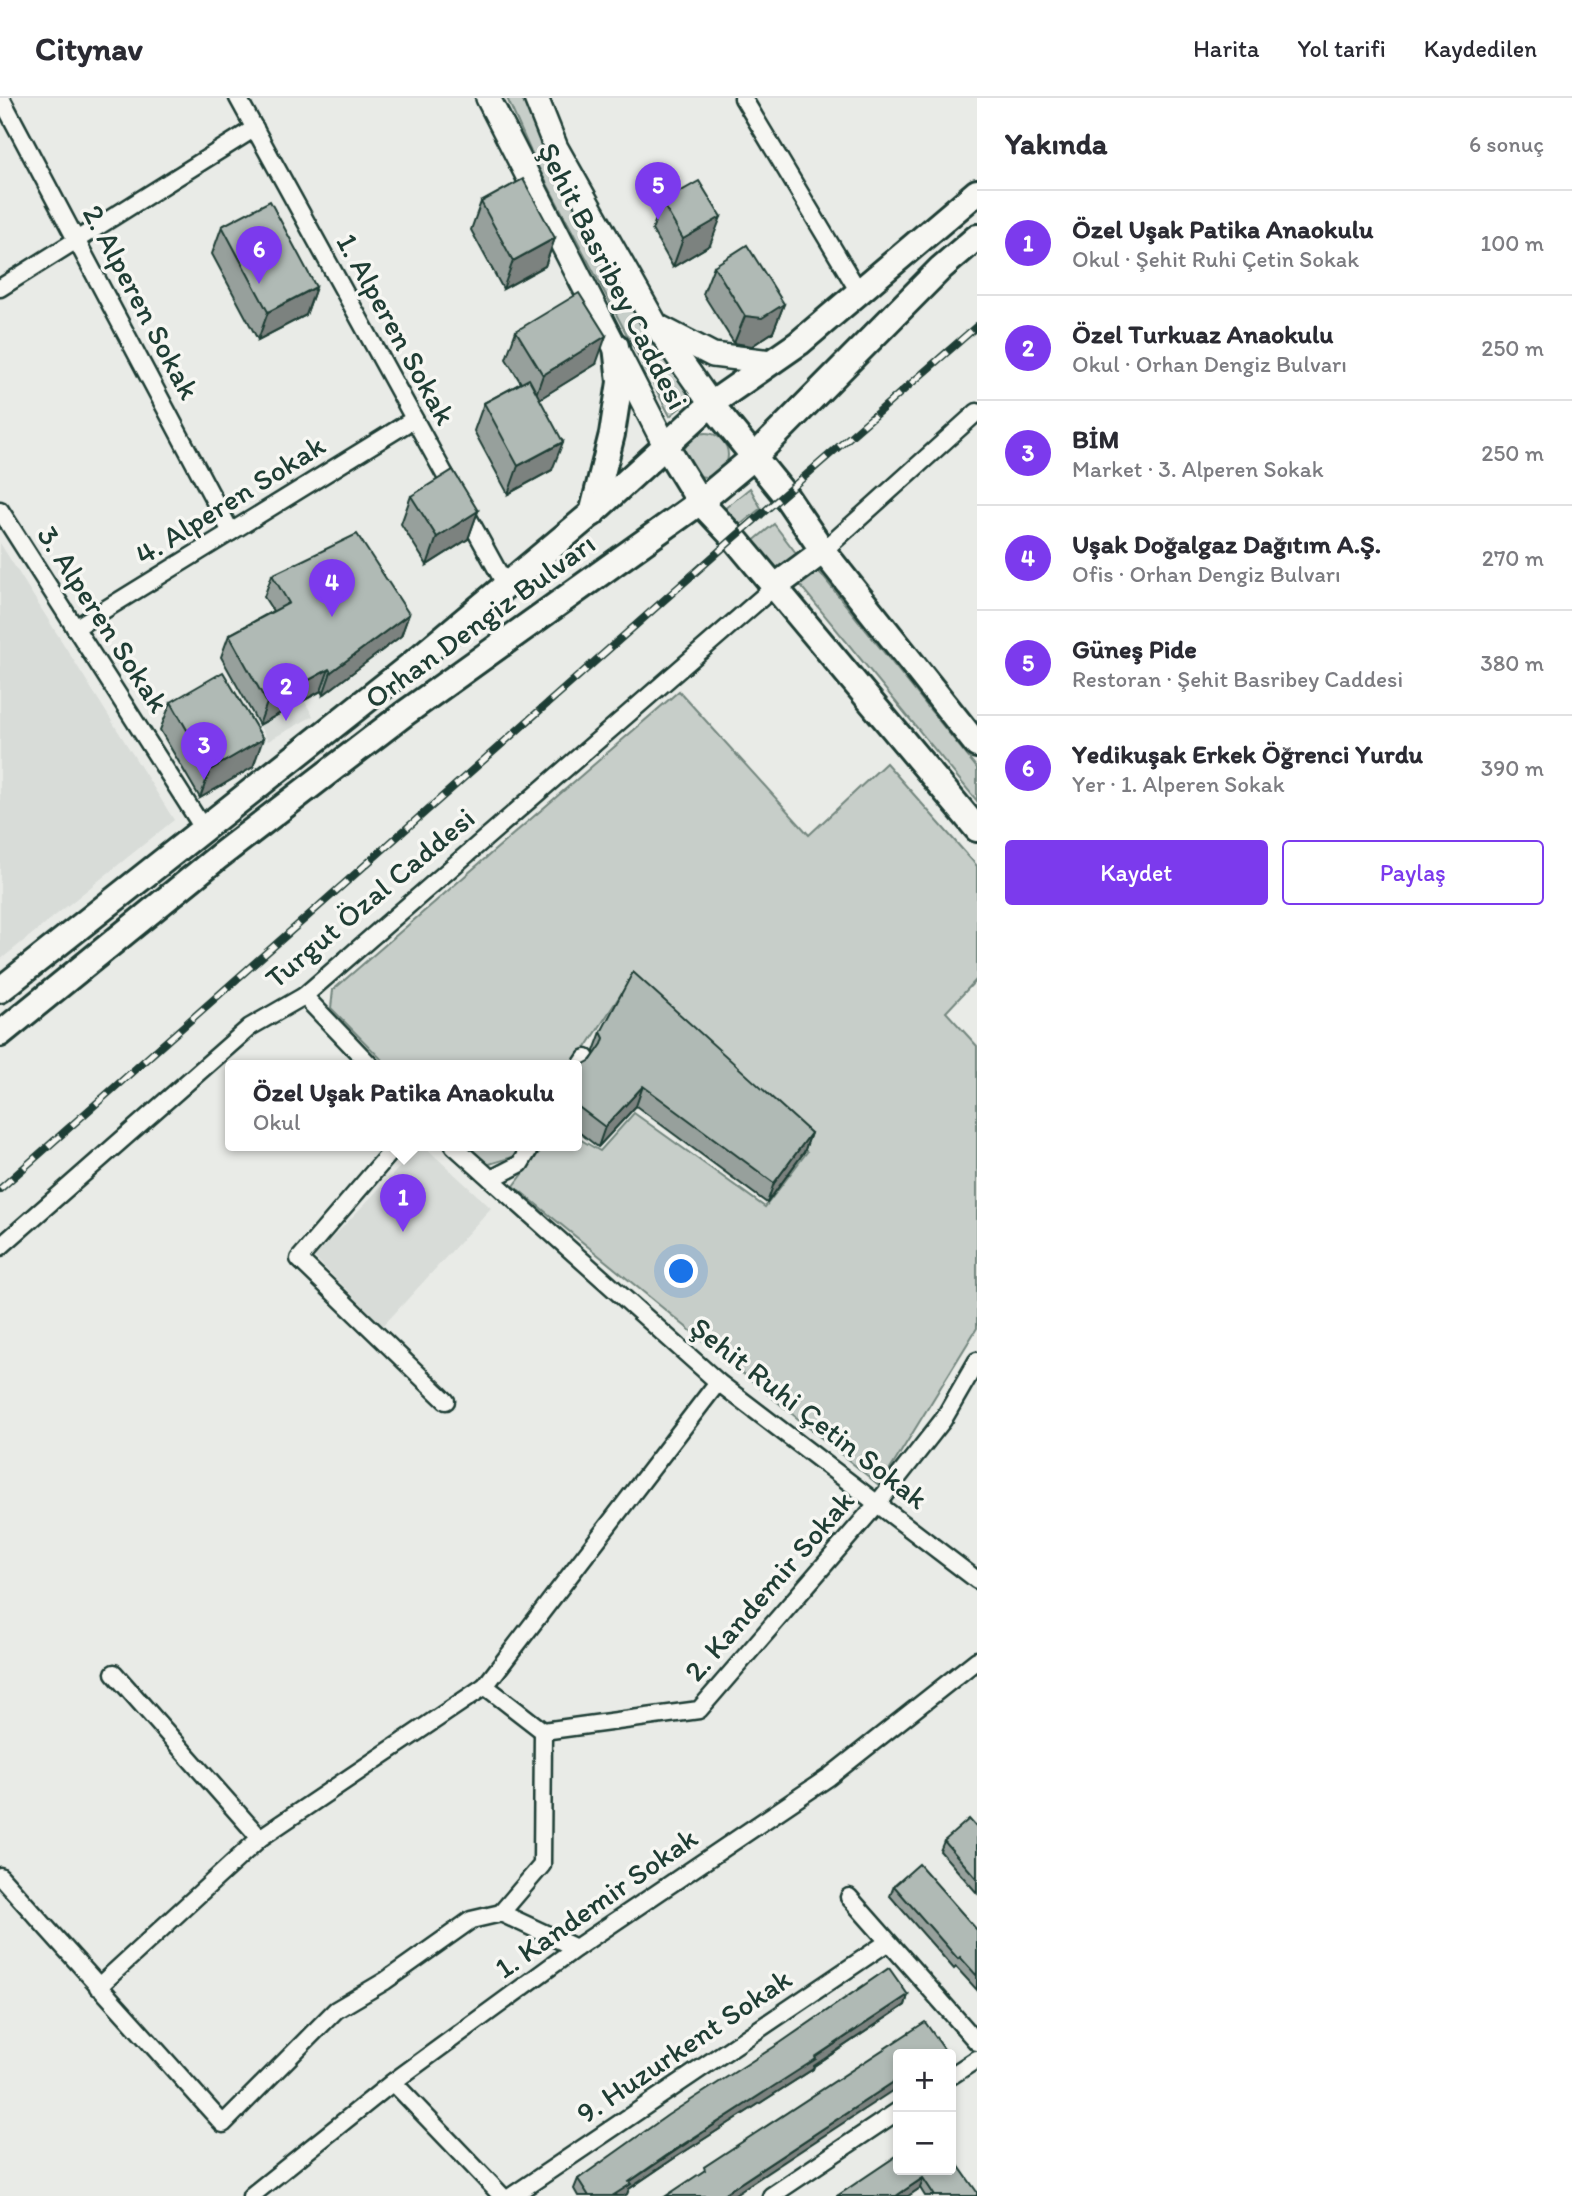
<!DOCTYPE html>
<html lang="tr">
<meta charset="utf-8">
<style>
:root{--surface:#fff;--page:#f7f7f7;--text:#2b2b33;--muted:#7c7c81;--line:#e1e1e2;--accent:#7c3aed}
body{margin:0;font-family:Itim,sans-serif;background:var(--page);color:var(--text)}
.controls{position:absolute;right:21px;bottom:21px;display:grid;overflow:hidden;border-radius:7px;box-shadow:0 4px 10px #0003}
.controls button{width:63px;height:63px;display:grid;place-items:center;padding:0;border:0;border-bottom:2px solid var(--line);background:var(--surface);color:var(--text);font:35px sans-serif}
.you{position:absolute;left:682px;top:1174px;width:24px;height:24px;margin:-18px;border:5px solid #fff;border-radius:50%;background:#1a73e8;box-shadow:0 0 0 10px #1a73e833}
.badge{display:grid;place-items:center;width:46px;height:46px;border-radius:50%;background:var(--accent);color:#fff;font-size:23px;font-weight:700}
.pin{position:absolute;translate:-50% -58px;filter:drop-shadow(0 2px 4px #0008)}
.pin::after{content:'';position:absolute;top:37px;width:24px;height:21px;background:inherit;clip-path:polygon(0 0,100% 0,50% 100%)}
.popup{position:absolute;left:225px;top:962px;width:357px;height:91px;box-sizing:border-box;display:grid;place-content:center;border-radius:7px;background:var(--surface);filter:drop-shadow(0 2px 5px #0005);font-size:23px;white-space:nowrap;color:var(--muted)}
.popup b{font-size:26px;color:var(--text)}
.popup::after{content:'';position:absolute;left:50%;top:100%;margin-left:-14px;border:14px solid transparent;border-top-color:var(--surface)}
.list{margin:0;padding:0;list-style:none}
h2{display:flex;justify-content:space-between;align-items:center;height:91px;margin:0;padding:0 28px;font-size:30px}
h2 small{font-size:23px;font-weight:400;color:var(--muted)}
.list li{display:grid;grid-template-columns:46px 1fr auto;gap:21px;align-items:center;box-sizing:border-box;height:105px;padding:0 28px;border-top:2px solid var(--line)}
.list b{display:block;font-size:26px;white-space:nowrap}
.list p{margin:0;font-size:23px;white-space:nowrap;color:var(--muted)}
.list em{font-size:23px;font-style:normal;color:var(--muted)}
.actions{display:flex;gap:14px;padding:21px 28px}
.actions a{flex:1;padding:16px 0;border:2px solid var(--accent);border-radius:7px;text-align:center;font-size:24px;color:var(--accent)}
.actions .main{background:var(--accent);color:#fff}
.map{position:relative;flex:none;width:977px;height:2098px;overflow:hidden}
header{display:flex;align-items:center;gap:42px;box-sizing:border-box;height:98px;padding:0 35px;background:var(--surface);border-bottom:2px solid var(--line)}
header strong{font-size:33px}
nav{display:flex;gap:38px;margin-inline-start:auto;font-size:24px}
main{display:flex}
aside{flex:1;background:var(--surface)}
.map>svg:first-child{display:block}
</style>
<header>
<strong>Citynav</strong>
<nav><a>Harita</a><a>Yol tarifi</a><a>Kaydedilen</a></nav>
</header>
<main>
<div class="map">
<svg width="977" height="2098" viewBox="0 0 977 2098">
<rect width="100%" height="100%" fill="#e9ebe7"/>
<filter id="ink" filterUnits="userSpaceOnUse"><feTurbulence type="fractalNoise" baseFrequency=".0143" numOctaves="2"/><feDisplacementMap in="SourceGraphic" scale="14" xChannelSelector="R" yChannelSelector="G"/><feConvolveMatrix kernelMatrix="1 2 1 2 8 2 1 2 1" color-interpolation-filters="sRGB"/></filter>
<g filter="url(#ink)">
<!-- built -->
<g fill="#d8dcd8">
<polygon points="0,445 174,722 0,862"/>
<polygon points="304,602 313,618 268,643 259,627"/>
<polygon points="420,1048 424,1048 491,1110 383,1228 314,1159"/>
</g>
<!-- green -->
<g fill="#c7cec9" stroke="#73867e" stroke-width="2">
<polygon points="507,0 525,0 547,53 630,209 692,300 670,318 535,63"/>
<circle cx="706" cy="357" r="22"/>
<polygon points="750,390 761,410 740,427 724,411"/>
<polygon points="774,426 799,459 779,473 752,444"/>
<polygon points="817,471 977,670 977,703 799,486"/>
<polygon points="679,593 809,737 886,665 977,768 977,881 946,914 977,948 977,1230 880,1388 514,1088 544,1048 576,1048 576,1039 600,1053 634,1015 765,1109 807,1054 625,890 574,968 388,968 331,910 333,892"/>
<polygon points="467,1048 523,1048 516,1058 486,1067"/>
</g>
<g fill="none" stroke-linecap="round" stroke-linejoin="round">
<!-- street casing -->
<g stroke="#1f3d34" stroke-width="21">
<g id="street">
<polyline points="1,0 231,434"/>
<polyline points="238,0 506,488"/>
<polyline points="743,0 859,194"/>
<polyline points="0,190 255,30"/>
<polyline points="0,412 203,730"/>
<polyline points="823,453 977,314"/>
<polyline points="75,530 414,321"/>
<polyline points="304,898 371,968"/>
<polyline points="576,975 586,960"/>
<polyline points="396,1048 299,1161 446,1303"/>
<polyline points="454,1048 718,1284 977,1482"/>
<polyline points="491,1081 520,1066 531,1048"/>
<polyline points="0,1149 250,929 304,898 773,490"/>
<polyline points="114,1575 260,1740"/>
<polyline points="485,1588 718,1284"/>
<polyline points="0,1778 223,2026 336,1912 385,1883 471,1822 501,1815 576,1850"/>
<polyline points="849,1799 977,1944"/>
<polyline points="501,1815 542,1767 543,1633"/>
<polyline points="98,1889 260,1740 485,1588 543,1633 699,1612 877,1406 943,1322 977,1263"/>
<polyline points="951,1978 977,1961"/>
<polyline points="393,1984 502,2098"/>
<polyline points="251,2098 393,1984 576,1850 829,1679 977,1562"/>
<polyline points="512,2098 888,1844"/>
<polyline points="771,2098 898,2013"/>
</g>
</g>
<!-- secondary casing -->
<g stroke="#1f3d34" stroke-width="28">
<g id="secondary">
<polyline points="488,0 665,347"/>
<polyline points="536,0 556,50 657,229 711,306"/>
<polyline points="659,229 713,257 771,264"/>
</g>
</g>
<!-- primary casing -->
<g stroke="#1f3d34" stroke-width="30">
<g id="primary">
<polyline points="711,306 785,397 823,453 977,647"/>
<polyline points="665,347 700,404 734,440 977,731"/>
<polyline points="592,416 612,336 620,284 616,248"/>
<polyline points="773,490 823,453"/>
<polyline points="0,892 412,566 591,416 711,306 799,245 977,94"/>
<polyline points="0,936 218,759 404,616 700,404 754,359 941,170 977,139"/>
</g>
</g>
<!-- street -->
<use href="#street" stroke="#f6f6f2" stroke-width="16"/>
<!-- secondary -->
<use href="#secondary" stroke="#f6f6f2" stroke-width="23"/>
<!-- primary -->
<use href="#primary" stroke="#f6f6f2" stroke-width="24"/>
<!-- rail casing -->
<g stroke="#1f3d34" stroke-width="8">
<polyline id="rail" points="0,1091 734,440 977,228"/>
</g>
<!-- rail -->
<use href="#rail" stroke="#f6f6f2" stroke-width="5" stroke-dasharray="16" stroke-linecap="butt"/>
</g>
<!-- wall -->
<g fill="#97a09c" stroke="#1f3d34" stroke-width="2">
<polygon points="481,104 555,140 545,168 503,191 471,132"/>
<polygon points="662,104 710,147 673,169 652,132"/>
<polygon points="222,128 316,189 306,217 258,242 212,156"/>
<polygon points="714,168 784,206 773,234 752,248 734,245 703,196"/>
<polygon points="516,233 596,266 539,301 552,372 508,396 474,333 484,305 521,285 506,261"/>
<polygon points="411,398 478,413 468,441 427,467 401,426"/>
<polygon points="272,477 409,516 401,538 323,597 321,593 259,627 221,559 229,537 273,513 264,499"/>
<polygon points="171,604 253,669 200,700 160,632"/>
<polygon points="601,934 811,1035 804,1054 767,1105 636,1008 598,1049 576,1032 576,981 595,956 594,953"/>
<polygon points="977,1730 977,1795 940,1753 944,1743"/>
<polygon points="894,1788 977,1832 977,1892 956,1869 954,1871 890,1798"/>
<polygon points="908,1897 905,1907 814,1968 813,1971 673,2061 629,2091 627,2096 624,2098 578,2098 574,2091 578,2081"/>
<polygon points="951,2053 955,2059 954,2061 977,2098 925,2098 920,2090 908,2098 837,2098"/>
</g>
<!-- shaded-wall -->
<g fill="#7b827f" stroke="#1f3d34" stroke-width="2">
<polygon points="721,119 710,147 673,169 683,141"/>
<polygon points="555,140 545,168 503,191 513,163"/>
<polygon points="316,189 306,217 258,242 268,214"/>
<polygon points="784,206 773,234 752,248 734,245 745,218"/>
<polygon points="606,238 596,266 533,305 543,277"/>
<polygon points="563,344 552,372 508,396 518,368"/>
<polygon points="478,413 468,441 427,467 437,439"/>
<polygon points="409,516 401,538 323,597 331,574"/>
<polygon points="329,571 321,593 259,627 267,605"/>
<polygon points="263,641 253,669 200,700 210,672"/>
<polygon points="643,988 636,1008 598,1049 605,1029"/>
<polygon points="811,1035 804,1054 767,1105 774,1085"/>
<polygon points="908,1897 905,1907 814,1968 813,1971 673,2061 629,2091 627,2096 624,2098 612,2098 629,2084"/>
<polygon points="898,1981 898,1989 732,2098 721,2098"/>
<polygon points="923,2080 920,2090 908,2098 896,2098"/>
</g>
<!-- building -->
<g fill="#b0bab5" stroke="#1f3d34" stroke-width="2">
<polygon points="523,81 555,140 513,163 481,104"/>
<polygon points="699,83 721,119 683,141 662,104"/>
<polygon points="270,103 316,189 268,214 222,128"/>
<polygon points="747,147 784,206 762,220 745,218 714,168"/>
<polygon points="579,195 606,238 543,277 516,233"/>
<polygon points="529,281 563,344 518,368 484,305"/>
<polygon points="453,372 478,413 437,439 411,398"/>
<polygon points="357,436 409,516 331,574 329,571 267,605 229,537 289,505 272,477"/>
<polygon points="223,574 263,641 210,672 171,604"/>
<polygon points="633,874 811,1035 774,1085 643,988 605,1029 576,1007 576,981 584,966 591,962 602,946 604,940 601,934"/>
<polygon points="969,1721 977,1730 977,1781 944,1743"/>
<polygon points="919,1766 977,1832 977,1878 960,1859 958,1861 894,1788"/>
<polygon points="889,1870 908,1897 815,1959 816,1961 676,2051 629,2084 631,2086 612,2098 589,2098 578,2081 668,2017 780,1945"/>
<polygon points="925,1924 944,1951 936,1956 898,1956 898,1981 721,2098 666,2098 705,2072 704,2069"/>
<polygon points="951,2053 955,2059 953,2060 977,2094 977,2098 935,2098 923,2080 896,2098 837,2098 898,2057 898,2072 951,2072"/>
</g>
</g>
<g text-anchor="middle" stroke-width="7" stroke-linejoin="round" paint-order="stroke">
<!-- street labels -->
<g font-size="30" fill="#1f3d34" stroke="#f6f6f2">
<text transform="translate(613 178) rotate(63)" y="10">Şehit Basribey Caddesi</text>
<text transform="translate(141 204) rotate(62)" y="10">2. Alperen Sokak</text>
<text transform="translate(396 231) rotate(61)" y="10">1. Alperen Sokak</text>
<text transform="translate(230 402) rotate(-32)" y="10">4. Alperen Sokak</text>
<text transform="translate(103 521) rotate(57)" y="10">3. Alperen Sokak</text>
<text transform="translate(480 523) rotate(-36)" y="10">Orhan Dengiz Bulvarı</text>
<text transform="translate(370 800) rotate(-40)" y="10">Turgut Özal Caddesi</text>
<text transform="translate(809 1315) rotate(38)" y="10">Şehit Ruhi Çetin Sokak</text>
<text transform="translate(769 1488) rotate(-49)" y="10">2. Kandemir Sokak</text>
<text transform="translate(596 1805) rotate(-35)" y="10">1. Kandemir Sokak</text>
<text transform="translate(684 1948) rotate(-34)" y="10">9. Huzurkent Sokak</text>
</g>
</g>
</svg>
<div class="controls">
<button>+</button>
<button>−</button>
</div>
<div class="you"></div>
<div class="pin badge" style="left:403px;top:1134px">1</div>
<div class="popup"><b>Özel Uşak Patika Anaokulu</b>Okul</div>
<div class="pin badge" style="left:286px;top:623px">2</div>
<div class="pin badge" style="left:204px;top:682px">3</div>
<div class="pin badge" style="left:332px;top:519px">4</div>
<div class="pin badge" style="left:658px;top:122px">5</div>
<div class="pin badge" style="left:259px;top:186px">6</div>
</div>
<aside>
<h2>Yakında<small>6 sonuç</small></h2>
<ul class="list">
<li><span class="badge">1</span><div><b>Özel Uşak Patika Anaokulu</b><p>Okul · Şehit Ruhi Çetin Sokak</p></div><em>100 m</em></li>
<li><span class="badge">2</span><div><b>Özel Turkuaz Anaokulu</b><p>Okul · Orhan Dengiz Bulvarı</p></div><em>250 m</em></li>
<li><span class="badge">3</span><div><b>BİM</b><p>Market · 3. Alperen Sokak</p></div><em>250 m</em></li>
<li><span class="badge">4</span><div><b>Uşak Doğalgaz Dağıtım A.Ş.</b><p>Ofis · Orhan Dengiz Bulvarı</p></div><em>270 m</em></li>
<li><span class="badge">5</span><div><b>Güneş Pide</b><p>Restoran · Şehit Basribey Caddesi</p></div><em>380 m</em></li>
<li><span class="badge">6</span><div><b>Yedikuşak Erkek Öğrenci Yurdu</b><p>Yer · 1. Alperen Sokak</p></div><em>390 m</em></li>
</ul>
<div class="actions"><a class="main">Kaydet</a><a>Paylaş</a></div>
</aside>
</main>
